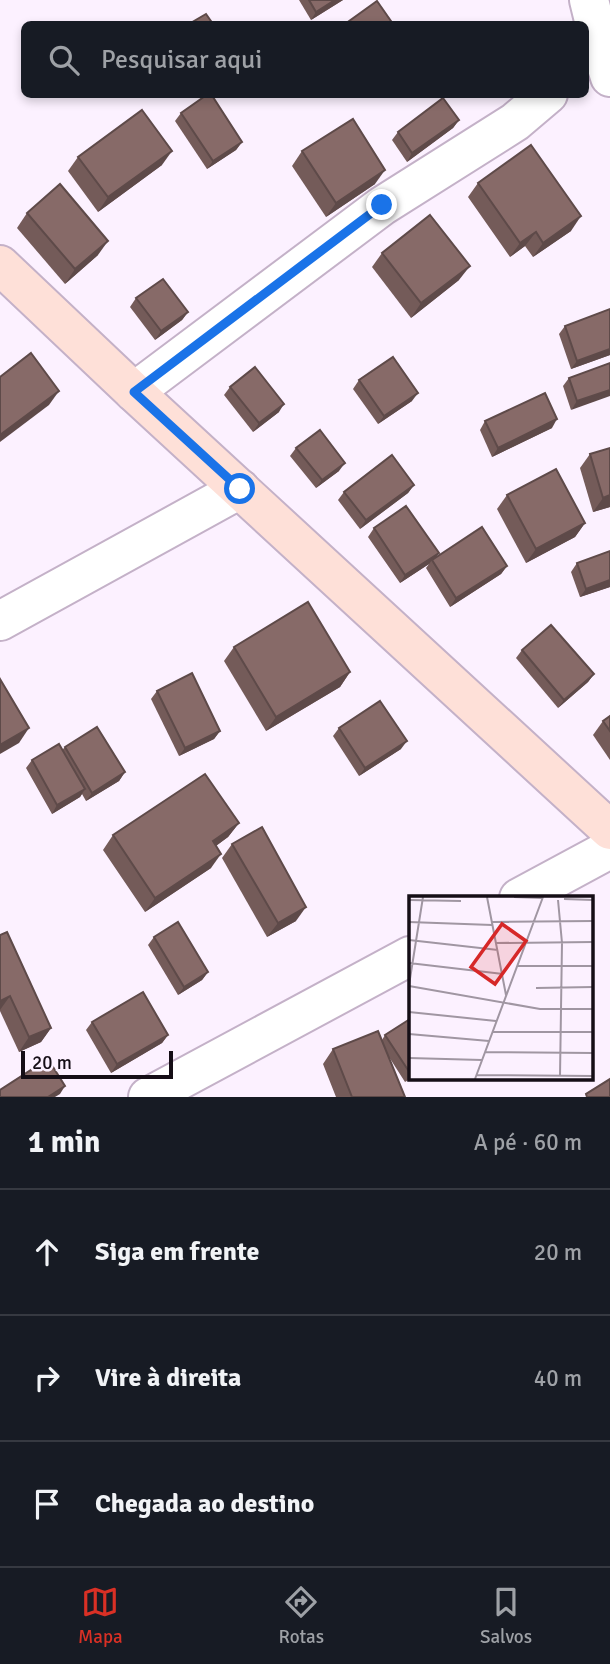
<!DOCTYPE html>
<html lang="pt">
<meta charset="utf-8">
<style>
:root{--surface:#171b24;--page:#20242c;--text:#f1f3f6;--muted:#9ea1a6;--line:#363941;--accent:#d93025}
body{margin:0;font-family:Signika,sans-serif;background:var(--page);color:var(--text)}
.scale{position:absolute;left:21px;bottom:18px;width:152px;box-sizing:border-box;padding-left:7px;border:4px solid #150e16;border-top:0;font-size:19px;line-height:24px;white-space:nowrap;color:#150e16;-webkit-text-stroke:5px #fcf1ff;paint-order:stroke}
.stop{position:absolute;width:21px;height:21px;margin:-16px;border:5px solid #1a73e8;border-radius:50%;background:#fff}
.stop.end{background:#1a73e8;border-color:#fff;box-shadow:0 2px 7px #0008}
.list{margin:0;padding:0;list-style:none}
h2{display:flex;justify-content:space-between;align-items:center;height:91px;margin:0;padding:0 28px;font-size:30px}
h2 small{font-size:23px;font-weight:400;color:var(--muted)}
.list li{display:grid;grid-template-columns:46px 1fr auto;gap:21px;align-items:center;box-sizing:border-box;height:126px;padding:0 28px;border-top:2px solid var(--line)}
.list b{display:block;font-size:26px;white-space:nowrap}
.list em{font-size:23px;font-style:normal;color:var(--muted)}
.icon{flex:none;width:38px;height:38px;fill:none;stroke:currentColor;stroke-width:2;stroke-linecap:round;stroke-linejoin:round}
.map{position:relative;flex:none;width:610px;height:1097px;overflow:hidden}
.search{position:absolute;background:var(--surface);box-shadow:0 4px 10px #0003;left:21px;right:21px;top:21px;height:77px;display:flex;align-items:center;gap:18px;box-sizing:border-box;padding:0 24px;border-radius:10px;color:var(--muted);font-size:26px}
.sheet{height:469px;background:var(--surface)}
nav{display:flex;justify-content:space-around;align-items:center;box-sizing:border-box;height:98px;border-top:2px solid var(--line);background:var(--surface);font-size:19px;color:var(--muted)}
nav a{display:grid;justify-items:center;gap:4px}
nav .on{color:var(--accent)}
.map>svg:first-child{display:block}
</style>
<div class="map">
<svg width="610" height="1097" viewBox="0 0 610 1097">
<rect width="100%" height="100%" fill="#fcf1ff"/>
<g fill="none" stroke-linecap="round" stroke-linejoin="round">
<!-- street casing -->
<g stroke="#c4b1c8" stroke-width="42">
<g id="street">
<polyline points="589,0 601,49 610,77"/>
<polyline points="134,392 382,206 515,122 548,94"/>
<polyline points="0,621 240,489"/>
<polyline points="519,898 610,849"/>
<polyline points="148,1097 410,956"/>
</g>
</g>
<!-- secondary casing -->
<g stroke="#c4b1c8" stroke-width="42">
<polyline id="secondary" points="0,265 134,392 610,830"/>
</g>
<!-- street -->
<use href="#street" stroke="#fff" stroke-width="38"/>
<!-- secondary -->
<use href="#secondary" stroke="#fee0d8" stroke-width="38"/>
</g>
<!-- wall -->
<g fill="#745b59">
<polygon points="299,0 343,0 311,20"/>
<polygon points="181,113 242,142 236,150 207,169 175,121"/>
<polygon points="459,120 453,128 407,162 392,140 398,132"/>
<polygon points="302,151 375,184 326,217 292,166"/>
<polygon points="78,157 162,165 98,212 68,171"/>
<polygon points="478,183 571,231 533,257 525,246 510,257 468,197"/>
<polygon points="27,213 98,255 65,284 17,228"/>
<polygon points="382,253 459,280 411,318 372,267"/>
<polygon points="136,298 188,312 182,320 155,340 130,307"/>
<polygon points="610,309 610,355 571,369 559,334 565,326"/>
<polygon points="610,363 571,410 563,386 569,378"/>
<polygon points="359,380 412,401 378,424 353,389"/>
<polygon points="230,387 279,412 253,432 224,395"/>
<polygon points="485,421 552,428 492,457 480,430"/>
<polygon points="296,448 339,471 316,488 290,456"/>
<polygon points="610,448 610,507 593,512 580,468 590,454"/>
<polygon points="414,485 408,493 360,529 338,500 344,492"/>
<polygon points="507,495 585,523 575,537 526,563 497,509"/>
<polygon points="374,528 439,553 436,557 507,566 501,574 450,607 426,568 429,564 400,583 368,537"/>
<polygon points="610,551 610,587 580,597 571,572 577,563"/>
<polygon points="234,647 350,672 340,687 266,731 224,661"/>
<polygon points="522,650 594,674 588,682 558,708 516,658"/>
<polygon points="157,691 220,731 214,739 179,756 151,699"/>
<polygon points="610,716 610,760 593,735 603,721"/>
<polygon points="339,728 401,749 359,776 333,736"/>
<polygon points="65,747 125,772 119,781 86,801 82,794 80,797 52,814 26,768 32,760 62,750"/>
<polygon points="239,823 228,837 216,846 211,868 145,912 103,850 113,835"/>
<polygon points="232,844 296,921 267,937 222,858"/>
<polygon points="0,935 51,1028 41,1042 19,1052 0,1011"/>
<polygon points="154,937 208,972 202,980 178,995 148,945"/>
<polygon points="410,1019 410,1078 412,1078 405,1082 389,1057 405,1097 336,1097 323,1064 333,1049 382,1040 385,1035"/>
<polygon points="92,1022 168,1035 162,1043 111,1073 86,1030"/>
</g>
<!-- shaded-wall -->
<g fill="#5e4a49">
<polygon points="335,0 343,0 311,20 316,12"/>
<polygon points="459,120 453,128 407,162 412,153"/>
<polygon points="242,142 236,150 207,169 213,161"/>
<polygon points="172,151 162,165 98,212 108,197"/>
<polygon points="385,170 375,184 326,217 336,203"/>
<polygon points="581,216 571,231 533,257 543,243"/>
<polygon points="536,232 525,246 510,257 520,243"/>
<polygon points="108,241 98,255 65,284 75,269"/>
<polygon points="470,266 459,280 411,318 421,303"/>
<polygon points="188,312 182,320 155,340 161,331"/>
<polygon points="610,349 610,355 571,369 577,361"/>
<polygon points="610,390 610,396 571,410 577,401"/>
<polygon points="59,391 49,405 0,442 0,435"/>
<polygon points="418,393 412,401 378,424 384,416"/>
<polygon points="284,404 279,412 253,432 259,423"/>
<polygon points="557,419 552,428 492,457 498,448"/>
<polygon points="345,463 339,471 316,488 322,480"/>
<polygon points="414,485 408,493 360,529 366,520"/>
<polygon points="610,495 610,507 593,512 603,498"/>
<polygon points="585,523 575,537 526,563 536,549"/>
<polygon points="439,553 433,561 432,560 429,564 400,583 405,575"/>
<polygon points="507,566 501,574 450,607 456,598"/>
<polygon points="610,580 610,587 580,597 586,589"/>
<polygon points="350,672 340,687 266,731 276,717"/>
<polygon points="594,674 588,682 558,708 564,700"/>
<polygon points="29,728 19,743 0,754 0,745"/>
<polygon points="220,731 214,739 179,756 185,748"/>
<polygon points="407,741 401,749 359,776 365,768"/>
<polygon points="125,772 119,781 86,801 92,793"/>
<polygon points="85,789 80,797 52,814 57,805"/>
<polygon points="239,823 228,837 203,855 213,841"/>
<polygon points="221,854 211,868 145,912 155,898"/>
<polygon points="306,907 296,921 267,937 278,923"/>
<polygon points="208,972 202,980 178,995 184,987"/>
<polygon points="10,996 0,1010 0,1001"/>
<polygon points="51,1028 41,1042 19,1052 29,1037"/>
<polygon points="168,1035 162,1043 111,1073 117,1064"/>
<polygon points="65,1086 60,1094 55,1097 48,1097"/>
</g>
<!-- building -->
<g fill="#876a68" stroke="#5e4a49" stroke-width="2">
<polygon points="309,0 335,0 316,12"/>
<polygon points="377,1 393,24 345,24"/>
<polygon points="206,14 213,24 189,24"/>
<polygon points="208,94 211,94 242,142 213,161 181,113"/>
<polygon points="443,98 459,120 412,153 398,132"/>
<polygon points="142,110 172,151 108,197 78,157"/>
<polygon points="353,119 385,170 336,203 302,151"/>
<polygon points="531,145 581,216 543,243 536,232 520,243 478,183"/>
<polygon points="60,184 108,241 75,269 27,213"/>
<polygon points="430,215 470,266 421,303 382,253"/>
<polygon points="163,279 188,312 161,331 136,298"/>
<polygon points="610,309 610,349 577,361 565,326"/>
<polygon points="31,353 59,391 0,435 0,377"/>
<polygon points="393,357 418,393 384,416 359,380"/>
<polygon points="610,363 610,390 577,401 569,378"/>
<polygon points="255,367 284,404 259,423 230,387"/>
<polygon points="545,393 557,419 498,448 485,421"/>
<polygon points="320,430 345,463 322,480 296,448"/>
<polygon points="610,448 610,495 603,498 590,454"/>
<polygon points="392,455 414,485 366,520 344,492"/>
<polygon points="556,469 585,523 536,549 507,495"/>
<polygon points="406,506 439,553 405,575 374,528"/>
<polygon points="482,527 507,566 456,598 432,560"/>
<polygon points="610,551 610,580 586,589 577,563"/>
<polygon points="308,602 350,672 276,717 234,647"/>
<polygon points="551,625 594,674 564,700 522,650"/>
<polygon points="192,673 220,731 185,748 157,691"/>
<polygon points="0,679 29,728 0,745"/>
<polygon points="380,701 407,741 365,768 339,728"/>
<polygon points="610,716 610,731 603,721"/>
<polygon points="97,727 125,772 92,793 65,747"/>
<polygon points="59,744 85,789 57,805 32,760"/>
<polygon points="205,774 239,823 213,841 221,854 155,898 113,835"/>
<polygon points="262,827 306,907 278,923 232,844"/>
<polygon points="178,922 208,972 184,987 154,937"/>
<polygon points="7,932 51,1028 29,1037 10,996 0,1001 0,935"/>
<polygon points="143,992 168,1035 117,1064 92,1022"/>
<polygon points="410,1019 410,1073 385,1035"/>
<polygon points="378,1031 405,1097 352,1097 333,1049"/>
<polygon points="48,1059 65,1086 48,1097 0,1097 0,1090"/>
<polygon points="610,1079 610,1097 587,1097 586,1094"/>
</g>
<g fill="none" stroke-linecap="round" stroke-linejoin="round">
<!-- route -->
<polyline stroke="#1a73e8" stroke-width="9" points="240,489 134,392 382,205"/>
</g>
<!-- overview -->
<g transform="translate(409 896)">
<rect width="184" height="184" fill="#fcf1ff"/>
<path fill="none" stroke="#a096a2" stroke-width="2" d="M 78,1 L 97,99M 105,1 L 133,2M 155,3 L 184,4M 0,4 L 52,5M 149,4 L 153,47 L 151,180M 0,26 L 83,29M 83,26 L 184,25M 0,44 L 89,54M 87,47 L 184,46M 0,67 L 94,78M 108,70 L 184,70M 0,89 L 14,1M 0,90 L 131,113 L 184,113M 127,92 L 184,91M 0,116 L 87,125M 83,136 L 184,136M 0,138 L 80,145M 76,156 L 184,157M 0,162 L 73,164M 68,179 L 184,180M 66,183 L 134,1"/>
<path fill="#d62828" fill-opacity="0.15" stroke="#d62828" stroke-width="3.5" d="M 93,28 L 117,45 L 86,88 L 62,71 Z"/>
<rect width="184" height="184" fill="none" stroke="#150e16" stroke-width="3.5"/>
</g>
</svg>
<div class="scale">20 m</div>
<div class="stop" style="left:240px;top:489px"></div>
<div class="stop end" style="left:382px;top:205px"></div>
<div class="search"><svg class="icon" aria-label="search" viewBox="0 0 24 24"><circle cx="10" cy="10" r="6"/><path d="M15 15l6 6"/></svg>Pesquisar aqui</div>
</div>
<section class="sheet">
<h2>1 min<small>A pé · 60 m</small></h2>
<ul class="list">
<li><svg class="icon" aria-label="ahead" viewBox="0 0 24 24"><path d="M12 20V5M6 11l6-6 6 6"/></svg><div><b>Siga em frente</b></div><em>20 m</em></li>
<li><svg class="icon" aria-label="right" viewBox="0 0 24 24"><path d="M7 20v-9h11M14 6l5 5-5 5"/></svg><div><b>Vire à direita</b></div><em>40 m</em></li>
<li><svg class="icon" aria-label="arrive" viewBox="0 0 24 24"><path d="M6 21V4h12l-3 4 3 4H6"/></svg><div><b>Chegada ao destino</b></div></li>
</ul>
</section>
<nav>
<a class="on"><svg class="icon" aria-label="map" viewBox="0 0 24 24"><path d="M3 6l6-2 6 2 6-2v14l-6 2-6-2-6 2zM9 4v14M15 6v14"/></svg>Mapa</a>
<a><svg class="icon" aria-label="directions" viewBox="0 0 24 24"><path d="M12 3l9 9-9 9-9-9zM9 14v-3h6M13 9l2 2-2 2"/></svg>Rotas</a>
<a><svg class="icon" aria-label="saved" viewBox="0 0 24 24"><path d="M7 4h10v16l-5-4-5 4z"/></svg>Salvos</a>
</nav>
